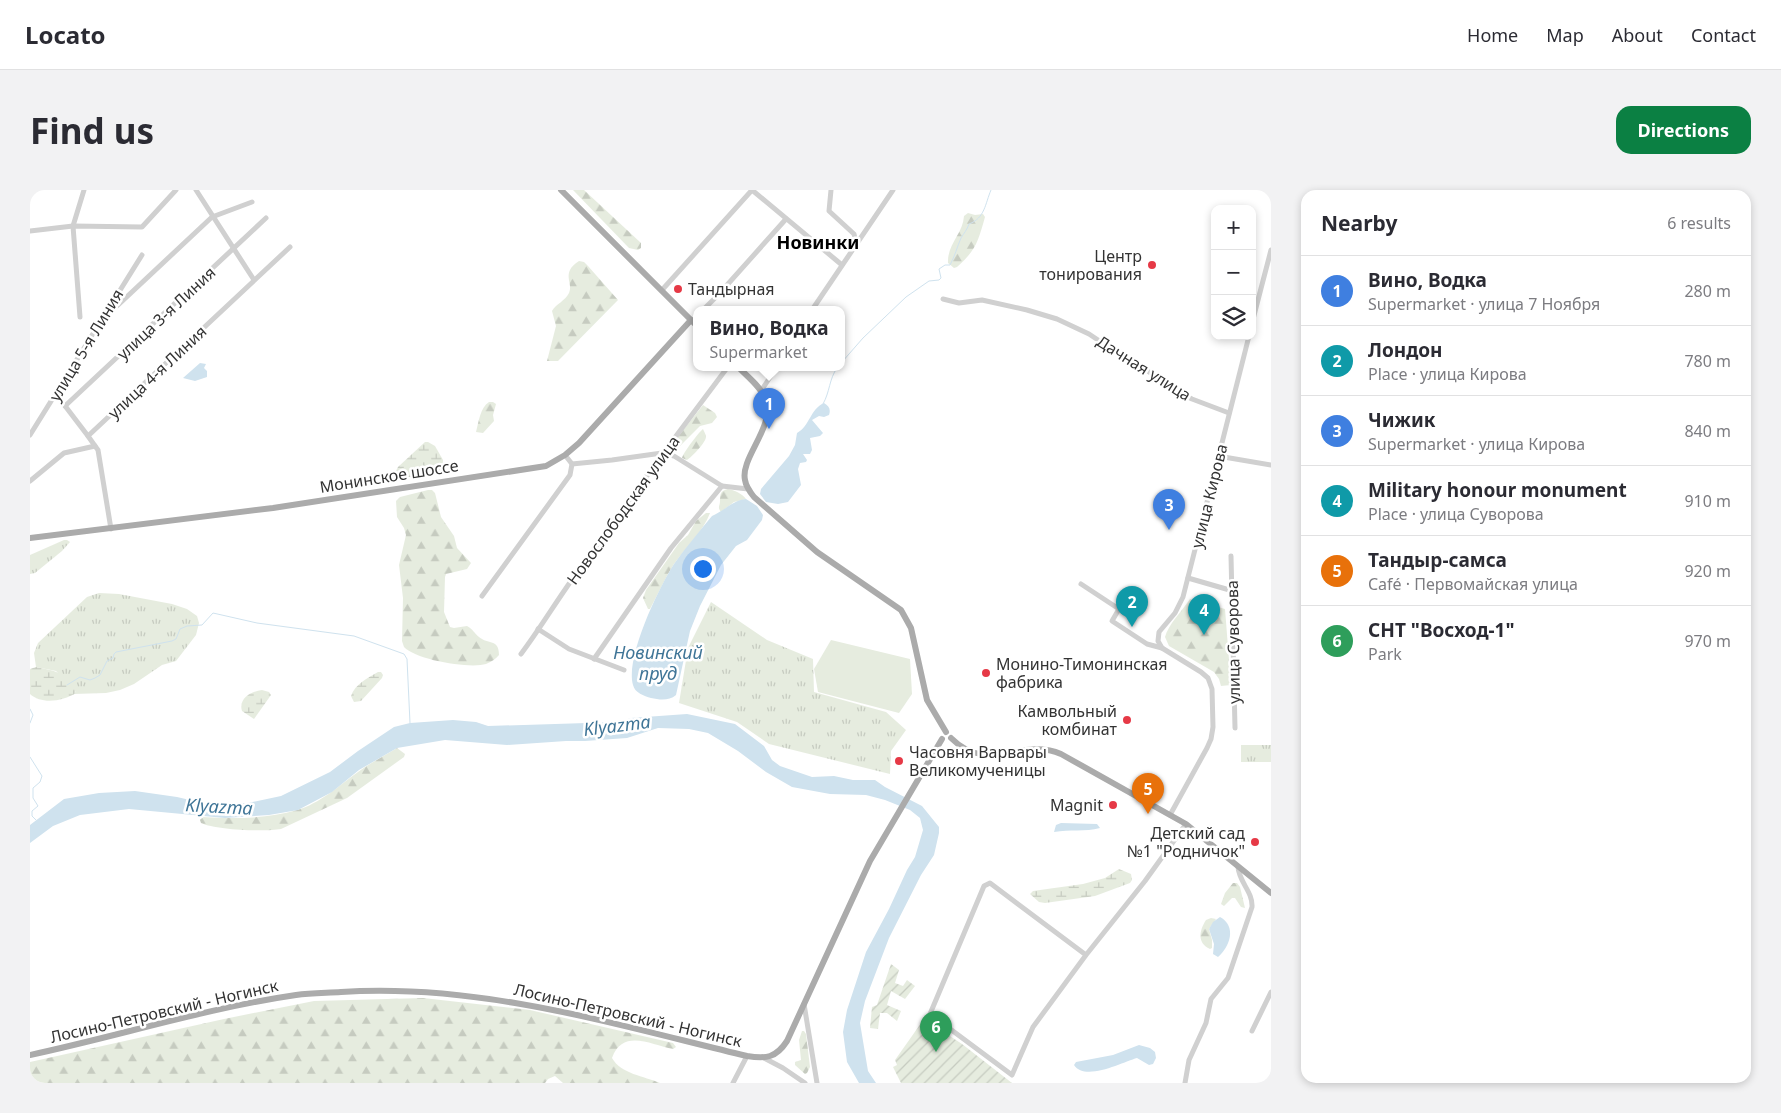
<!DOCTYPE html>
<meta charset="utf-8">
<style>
:root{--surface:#fff;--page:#f2f2f3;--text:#2b2b33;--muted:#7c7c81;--line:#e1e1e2;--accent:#0b8043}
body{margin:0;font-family:"Noto Sans",sans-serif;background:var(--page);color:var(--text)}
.controls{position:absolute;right:15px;top:15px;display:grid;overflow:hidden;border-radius:10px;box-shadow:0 2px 8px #0003}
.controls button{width:45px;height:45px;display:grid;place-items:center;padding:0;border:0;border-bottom:1px solid var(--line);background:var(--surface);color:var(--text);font:25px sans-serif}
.you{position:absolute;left:672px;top:378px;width:18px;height:18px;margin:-12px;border:4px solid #fff;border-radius:50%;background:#1a73e8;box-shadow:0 0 0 8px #1a73e833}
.badge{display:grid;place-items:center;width:32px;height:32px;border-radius:50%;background:var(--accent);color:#fff;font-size:16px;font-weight:700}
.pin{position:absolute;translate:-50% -41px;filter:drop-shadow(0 1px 2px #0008)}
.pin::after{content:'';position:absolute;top:26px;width:18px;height:15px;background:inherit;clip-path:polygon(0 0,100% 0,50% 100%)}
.popup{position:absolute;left:663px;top:116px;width:152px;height:65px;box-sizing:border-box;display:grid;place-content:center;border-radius:10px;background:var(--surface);filter:drop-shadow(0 1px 4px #0005);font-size:16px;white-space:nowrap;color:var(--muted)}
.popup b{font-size:19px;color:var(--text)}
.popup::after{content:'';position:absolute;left:50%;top:100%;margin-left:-10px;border:10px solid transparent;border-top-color:var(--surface)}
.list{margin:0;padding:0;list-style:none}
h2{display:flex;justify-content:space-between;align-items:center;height:65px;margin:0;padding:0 20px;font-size:21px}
h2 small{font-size:16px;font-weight:400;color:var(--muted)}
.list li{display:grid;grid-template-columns:32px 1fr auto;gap:15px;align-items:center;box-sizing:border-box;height:70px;padding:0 20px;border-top:1px solid var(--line)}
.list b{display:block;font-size:19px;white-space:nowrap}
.list p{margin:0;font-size:16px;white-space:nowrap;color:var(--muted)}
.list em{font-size:16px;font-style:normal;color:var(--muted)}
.icon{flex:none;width:28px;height:28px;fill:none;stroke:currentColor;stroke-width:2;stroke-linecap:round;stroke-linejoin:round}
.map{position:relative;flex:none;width:1241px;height:893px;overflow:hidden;border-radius:15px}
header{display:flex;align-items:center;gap:30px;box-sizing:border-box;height:70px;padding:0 25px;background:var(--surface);border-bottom:1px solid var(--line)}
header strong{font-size:24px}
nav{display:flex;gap:28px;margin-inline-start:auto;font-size:18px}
.intro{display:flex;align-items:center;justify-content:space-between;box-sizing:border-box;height:120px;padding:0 30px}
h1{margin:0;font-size:35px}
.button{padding:12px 22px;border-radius:15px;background:var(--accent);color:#fff;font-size:18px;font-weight:700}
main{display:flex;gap:30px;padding:0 30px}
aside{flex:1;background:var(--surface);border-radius:15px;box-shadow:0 2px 8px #0003}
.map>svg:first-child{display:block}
</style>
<header>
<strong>Locato</strong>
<nav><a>Home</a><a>Map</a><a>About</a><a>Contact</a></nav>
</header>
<div class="intro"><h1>Find us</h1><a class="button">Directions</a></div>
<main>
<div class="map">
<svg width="1241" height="893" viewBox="0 0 1241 893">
<defs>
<pattern id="grass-tufts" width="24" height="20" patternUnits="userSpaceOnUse" patternTransform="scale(1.25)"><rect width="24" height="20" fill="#e6ecdf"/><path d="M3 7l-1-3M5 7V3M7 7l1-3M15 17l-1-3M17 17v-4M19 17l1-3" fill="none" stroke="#c6cbc0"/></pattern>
<pattern id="forest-firs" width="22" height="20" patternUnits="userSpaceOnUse" patternTransform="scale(1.25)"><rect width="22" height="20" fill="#e6ecdf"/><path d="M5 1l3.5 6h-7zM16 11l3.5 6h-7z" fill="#c6cbc0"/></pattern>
<pattern id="wetland-marsh" width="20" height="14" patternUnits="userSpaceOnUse" patternTransform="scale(1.25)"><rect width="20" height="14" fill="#e6ecdf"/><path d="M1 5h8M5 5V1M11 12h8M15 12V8" fill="none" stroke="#c6cbc0"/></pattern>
<pattern id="garden-furrows" width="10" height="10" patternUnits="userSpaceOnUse" patternTransform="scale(1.25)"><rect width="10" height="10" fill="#e6ecdf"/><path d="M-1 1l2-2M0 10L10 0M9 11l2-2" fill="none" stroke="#c6cbc0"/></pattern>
</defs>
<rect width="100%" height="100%" fill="#fff"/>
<!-- grass -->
<g fill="url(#grass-tufts)">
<polygon points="34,350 37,350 40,352 32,361 5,383 0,384 0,365"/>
<polygon points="69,403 89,404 142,414 157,419 167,426 169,433 166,445 146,471 132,475 104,494 90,500 76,503 44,504 46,502 26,481 6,477 4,463 8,453 57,407"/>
<polygon points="681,412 737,450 783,469 784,502 856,522 876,540 861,561 860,584 739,554 707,532 649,513 658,458"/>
<rect x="1211" y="555" width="30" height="17"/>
</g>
<!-- forest -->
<g fill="url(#forest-firs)">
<polygon points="543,0 554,0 611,53 611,58 608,60 599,58"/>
<path d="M 938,23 L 945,25 L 953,24 L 955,27 C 948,52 946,60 927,77 L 924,78 L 918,73 C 917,54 933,44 934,26 Z"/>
<path d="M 549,71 L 554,72 L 558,76 L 588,110 L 528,171 L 517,171 L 526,136 L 522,121 C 526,114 535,111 539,103 C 544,93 530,83 549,71 Z"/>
<path d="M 459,212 L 463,212 L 466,214 L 463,225 L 464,231 L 453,243 L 446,242 C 449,231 450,218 459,212 Z"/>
<polygon points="673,215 685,223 687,227 682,233 670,236 648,258 643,258 643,253"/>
<path d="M 673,239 C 674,242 676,244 676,247 C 676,252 662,267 657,270 L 652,268 C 653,263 669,242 673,239 Z"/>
<path d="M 698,299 C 704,300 713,304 716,309 L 704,312 L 691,322 C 687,317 690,316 690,311 C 690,304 690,301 698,299 Z"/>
<path d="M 398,300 L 402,300 L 405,303 L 411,327 L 424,346 L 427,358 L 441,373 L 437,379 L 416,384 L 415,387 L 414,422 L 420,437 L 424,438 L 437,436 C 443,439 444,443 449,447 C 458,455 469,448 469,465 C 466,469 461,472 456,474 C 440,479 386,470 374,457 L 372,451 L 373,408 L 369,375 L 376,345 L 374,338 L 367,327 L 366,311 L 370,307 Z"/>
<path d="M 676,323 L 680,323 C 673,342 656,357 644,374 C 635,388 628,404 620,419 L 618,419 L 613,408 L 616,400 L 649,353 L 658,345 L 666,331 Z"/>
<path d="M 1160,409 L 1195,419 L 1201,495 L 1191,496 L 1189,489 L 1184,482 L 1139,456 L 1135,447 C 1138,435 1152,421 1160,409 Z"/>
<path d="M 367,558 L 375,564 L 374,567 L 317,608 L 251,639 C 234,642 186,640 171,633 L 170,630 L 172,627 C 203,629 237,629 267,620 C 289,614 310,595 328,582 C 340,573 354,566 367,558 Z"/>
<polygon points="1203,693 1207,693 1210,697 1215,718 1211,717 1205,708 1202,708 1194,716 1191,714 1195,703"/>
<path d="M 1181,728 L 1186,729 L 1179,739 L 1182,750 L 1182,758 L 1180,759 C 1167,753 1169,741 1176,730 Z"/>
<path d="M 393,808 L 500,820 L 643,853 L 646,857 L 643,859 C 621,855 593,838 582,868 C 591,884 614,886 630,893 L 533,893 L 525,886 L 518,889 L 515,893 L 0,893 L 0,872 L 194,829 L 284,811 Z"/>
<polygon points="772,841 774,841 776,844 780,877 777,883 775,884 765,875 765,872 771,870 769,850"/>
</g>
<!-- wetland -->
<g fill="url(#wetland-marsh)">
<path d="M 395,252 L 398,252 L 405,256 L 413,270 C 413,274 412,278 409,281 C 403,286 375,289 368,286 L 366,281 L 368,277 Z"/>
<path d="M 6,477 C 23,480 42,484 46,503 C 33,511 12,515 0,504 L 0,479 Z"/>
<path d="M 348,482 L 351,482 L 353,485 L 352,488 L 331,511 L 324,512 L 321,506 C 325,494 338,488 348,482 Z"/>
<path d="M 232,500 L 239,502 L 241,505 L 224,529 L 212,521 C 208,508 222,501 232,500 Z"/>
<polygon points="1089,679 1101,684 1102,690 1100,693 1065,706 1015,713 1009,712 1000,704 1003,701 1053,694 1075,688"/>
</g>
<!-- garden -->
<g fill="url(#garden-furrows)">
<polygon points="861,774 869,780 865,793 873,796 877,790 885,796 875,809 861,801 857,815 871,821 867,831 857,823 850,823 848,839 840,838 842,817 847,815"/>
<polygon points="894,829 932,854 982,893 871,893 863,877 867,875 865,870"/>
</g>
<!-- pitch -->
<polygon fill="#e6ecdf" points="801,450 880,469 882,504 869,523 788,502 784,479"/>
<!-- water -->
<g fill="#cfe2ee">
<polygon points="170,173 176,174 174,178 177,181 177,187 165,191 153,188"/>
<path d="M 794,213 C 799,216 801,219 799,225 L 794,227 L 789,226 L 782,230 L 793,243 L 790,246 L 780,248 L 782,260 L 780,264 L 773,264 L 777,270 L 776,272 L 770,273 L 768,279 L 771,295 L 758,312 L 748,314 L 736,312 L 730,304 L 731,299 L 759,266 L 765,255 L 767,243 C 780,236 780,219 794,213 Z"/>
<path d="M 716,309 L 727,316 L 733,325 L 732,330 L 717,350 L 706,356 L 691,375 L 670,416 L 660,441 L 646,505 C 639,511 630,510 621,508 C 614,506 605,503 603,495 C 595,468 629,397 644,374 C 656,357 669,342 682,326 C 694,321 703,310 716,309 Z"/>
<polygon points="657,524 705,534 734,556 742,570 750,576 782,587 804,586 823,590 845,590 855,597 892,616 909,637 909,643 904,665 891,685 859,748 835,811 830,833 838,881 846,893 829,893 817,872 813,842 817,820 836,762 859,719 877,680 885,667 893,640 890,628 880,620 855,610 836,605 800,604 762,597 736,582 708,561 678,543 659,539 628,538 597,548 555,551 536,551 477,555 415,550 367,558 329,580 302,602 268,620 239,625 195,628 99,619 50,625 23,636 0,653 0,635 34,609 69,603 105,601 147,607 177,614 218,613 251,606 300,582 328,561 364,537 380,533 423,530 446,532 458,536 588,532 601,528"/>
<path d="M 1031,633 L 1067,634 L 1070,638 C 1055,642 1040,639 1024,642 L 1026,635 Z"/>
<path d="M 1190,727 C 1207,736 1200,757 1188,767 L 1183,764 L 1184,754 L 1179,739 L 1183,732 Z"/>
<path d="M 1109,855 L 1120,858 L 1125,862 L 1126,868 L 1123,874 L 1119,875 L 1107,868 C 1093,872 1055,892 1044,875 L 1046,872 L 1083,865 Z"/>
</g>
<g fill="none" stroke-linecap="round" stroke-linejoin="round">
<!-- stream -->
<g stroke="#cfe2ee" stroke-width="1">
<path d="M 812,172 L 833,148 L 876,107 L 899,91 L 909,90 L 911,88 L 909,79 L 915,75 L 920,75 C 925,66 927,57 931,48 C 934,43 937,40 939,34 C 955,28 955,14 961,0"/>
<path d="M 793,214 C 800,202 799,189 807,178"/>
<polyline points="37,495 50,487 60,490 65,488 70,485 77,471 83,468 84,464 86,462 142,451 146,449 150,439 157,436 172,435 183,423 227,433 324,446 374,464 377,469 380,533"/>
<polyline points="0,519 3,525 0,533"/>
<polyline points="0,567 12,586 10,592 3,598 3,608 8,616 2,621 2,626 6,630"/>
</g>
<!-- minor -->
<g stroke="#d0d0d0" stroke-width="5">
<polyline points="166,0 224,90"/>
<polyline points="722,0 812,75"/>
<polyline points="801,0 799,21 824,44 826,53"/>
<polyline points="0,41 43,36 112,37 146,0"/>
<polyline points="632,100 722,0"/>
<polyline points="913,109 929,113 952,110 997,120 1027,129 1059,144 1077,156 1088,160 1146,201 1162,209 1199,223"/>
<polyline points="79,116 87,116 182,27 222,12"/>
<polyline points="673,120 689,104 756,29"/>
<polyline points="782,120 863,0"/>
<polyline points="50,127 43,36 54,0"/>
<polyline points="1222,133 1241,60"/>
<polyline points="731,201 746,178"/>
<polyline points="26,204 58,246"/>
<polyline points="35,216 236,28"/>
<polyline points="0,245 112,65"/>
<polyline points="65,256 68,260 81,339"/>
<polyline points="1188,266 1241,275"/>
<polyline points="542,274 582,270 632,263 644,266 692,296"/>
<polyline points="0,291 34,263 65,256 58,246 260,57"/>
<polyline points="1201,366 1205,538"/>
<polyline points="1158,388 1203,401"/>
<polyline points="1051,394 1089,419 1082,431 1117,454 1132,458"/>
<polyline points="452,406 540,285 542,274 535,265"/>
<polyline points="508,439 539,459 594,480"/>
<path d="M 491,464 C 509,440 524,415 541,391 C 592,319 644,248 697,178"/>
<polyline points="564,469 641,358 692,296 718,299"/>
<polyline points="1140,625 1177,558 1181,549 1183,537 1182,499 1178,488 1171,482 1132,458 1128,451 1129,442 1145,423 1153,407 1219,146"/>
<polyline points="1056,765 960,693 954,696 900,824 982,885 1003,837 1056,765 1115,691 1156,634"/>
<polyline points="774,814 787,893"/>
<polyline points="1222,841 1241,802"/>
<polyline points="734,868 753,878 775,893"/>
<polyline points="703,893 717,866"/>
<path d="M 1155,893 L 1159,870 L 1176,833 L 1181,809 L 1198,788 L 1222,717 C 1223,702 1209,692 1208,677"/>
</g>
<!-- major -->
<g stroke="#ababab" stroke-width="6">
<polyline points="531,0 666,135"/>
<path d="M 709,178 C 718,187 732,198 736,210 C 745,237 710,268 715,290 C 716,297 720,302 724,307 L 787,362 L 871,420 L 881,438 L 897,510 L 916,542"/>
<polyline points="0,348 243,318 516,276 535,265 549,253 661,130"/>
<path d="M 921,548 C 958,585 991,547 1031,564 L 1156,634 L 1241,703"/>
<path d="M 0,865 C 89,846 176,818 266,805 C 281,803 296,803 311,802 C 450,793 583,834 717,866 C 736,869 746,868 757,851 L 840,671 L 912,549"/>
</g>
</g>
<!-- markers -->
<g fill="#e63946" stroke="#fff" stroke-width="2">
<circle cx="1122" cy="75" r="5"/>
<circle cx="648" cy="99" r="5"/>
<circle cx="956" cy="483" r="5"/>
<circle cx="1097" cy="530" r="5"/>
<circle cx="869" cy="571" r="5"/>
<circle cx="1083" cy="615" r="5"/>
<circle cx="1225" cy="652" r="5"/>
</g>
<g text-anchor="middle" stroke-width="5" stroke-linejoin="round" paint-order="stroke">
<!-- poi labels -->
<g font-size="16" fill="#333" stroke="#fff" text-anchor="end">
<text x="1112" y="72">Центр<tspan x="1112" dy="18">тонирования</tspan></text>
<text x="658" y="105" text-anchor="start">Тандырная</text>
<text x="966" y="480" text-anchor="start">Монино-Тимонинская<tspan x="966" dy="18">фабрика</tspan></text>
<text x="1087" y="527">Камвольный<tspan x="1087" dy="18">комбинат</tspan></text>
<text x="879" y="568" text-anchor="start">Часовня Варвары<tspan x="879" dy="18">Великомученицы</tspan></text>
<text x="1073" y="621">Magnit</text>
<text x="1215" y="649">Детский сад<tspan x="1215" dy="18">№1 "Родничок"</tspan></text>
</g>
<!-- street labels -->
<g font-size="16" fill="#333" stroke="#fff">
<text transform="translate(136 123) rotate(-43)" y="6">улица 3-я Линия</text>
<text transform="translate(56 155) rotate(-59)" y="6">улица 5-я Линия</text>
<text transform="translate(1114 178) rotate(32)" y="6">Дачная улица</text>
<text transform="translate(127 182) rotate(-43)" y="6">улица 4-я Линия</text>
<text transform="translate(359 286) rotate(-9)" y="6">Монинское шоссе</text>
<text transform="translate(1179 306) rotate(-76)" y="6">улица Кирова</text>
<text transform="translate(593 320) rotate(-54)" y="6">Новослободская улица</text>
<text transform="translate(1203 452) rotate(-91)" y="6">улица Суворова</text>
<text transform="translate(134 821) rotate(-13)" y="6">Лосино-Петровский - Ногинск</text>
<text transform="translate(598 825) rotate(13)" y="6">Лосино-Петровский - Ногинск</text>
</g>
<!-- neighbourhood labels -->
<g font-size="18" font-weight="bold" fill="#000" stroke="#fff">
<text x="788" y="59">Новинки</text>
</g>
<!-- water labels -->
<g font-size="18" font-style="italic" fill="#3f7597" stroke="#fff">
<text x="628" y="469">Новинский<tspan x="628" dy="21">пруд</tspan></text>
<text transform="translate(587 536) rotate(-7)" y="6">Klyazma</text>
<text transform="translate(189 617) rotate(3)" y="6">Klyazma</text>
</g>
</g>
</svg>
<div class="controls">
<button>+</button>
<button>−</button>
<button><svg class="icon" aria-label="layers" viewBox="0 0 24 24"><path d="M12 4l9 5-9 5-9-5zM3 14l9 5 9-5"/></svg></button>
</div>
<div class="you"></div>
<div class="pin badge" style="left:739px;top:239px;background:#3f7fe0">1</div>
<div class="popup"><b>Вино, Водка</b>Supermarket</div>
<div class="pin badge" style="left:1102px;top:437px;background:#0f9aa8">2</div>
<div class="pin badge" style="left:1139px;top:340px;background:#3f7fe0">3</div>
<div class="pin badge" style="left:1174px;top:445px;background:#0f9aa8">4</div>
<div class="pin badge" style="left:1118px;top:624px;background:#e8710a">5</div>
<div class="pin badge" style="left:906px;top:862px;background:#2e9e5b">6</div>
</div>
<aside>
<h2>Nearby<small>6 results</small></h2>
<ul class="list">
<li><span class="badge" style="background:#3f7fe0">1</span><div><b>Вино, Водка</b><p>Supermarket · улица 7 Ноября</p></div><em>280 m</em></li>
<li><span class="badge" style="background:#0f9aa8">2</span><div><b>Лондон</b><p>Place · улица Кирова</p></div><em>780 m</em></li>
<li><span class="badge" style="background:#3f7fe0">3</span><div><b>Чижик</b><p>Supermarket · улица Кирова</p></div><em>840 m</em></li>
<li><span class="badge" style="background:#0f9aa8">4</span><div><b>Military honour monument</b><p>Place · улица Суворова</p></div><em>910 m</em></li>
<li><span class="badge" style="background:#e8710a">5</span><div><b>Тандыр-самса</b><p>Café · Первомайская улица</p></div><em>920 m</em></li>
<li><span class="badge" style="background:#2e9e5b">6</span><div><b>СНТ &quot;Восход-1&quot;</b><p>Park</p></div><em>970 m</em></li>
</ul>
</aside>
</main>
